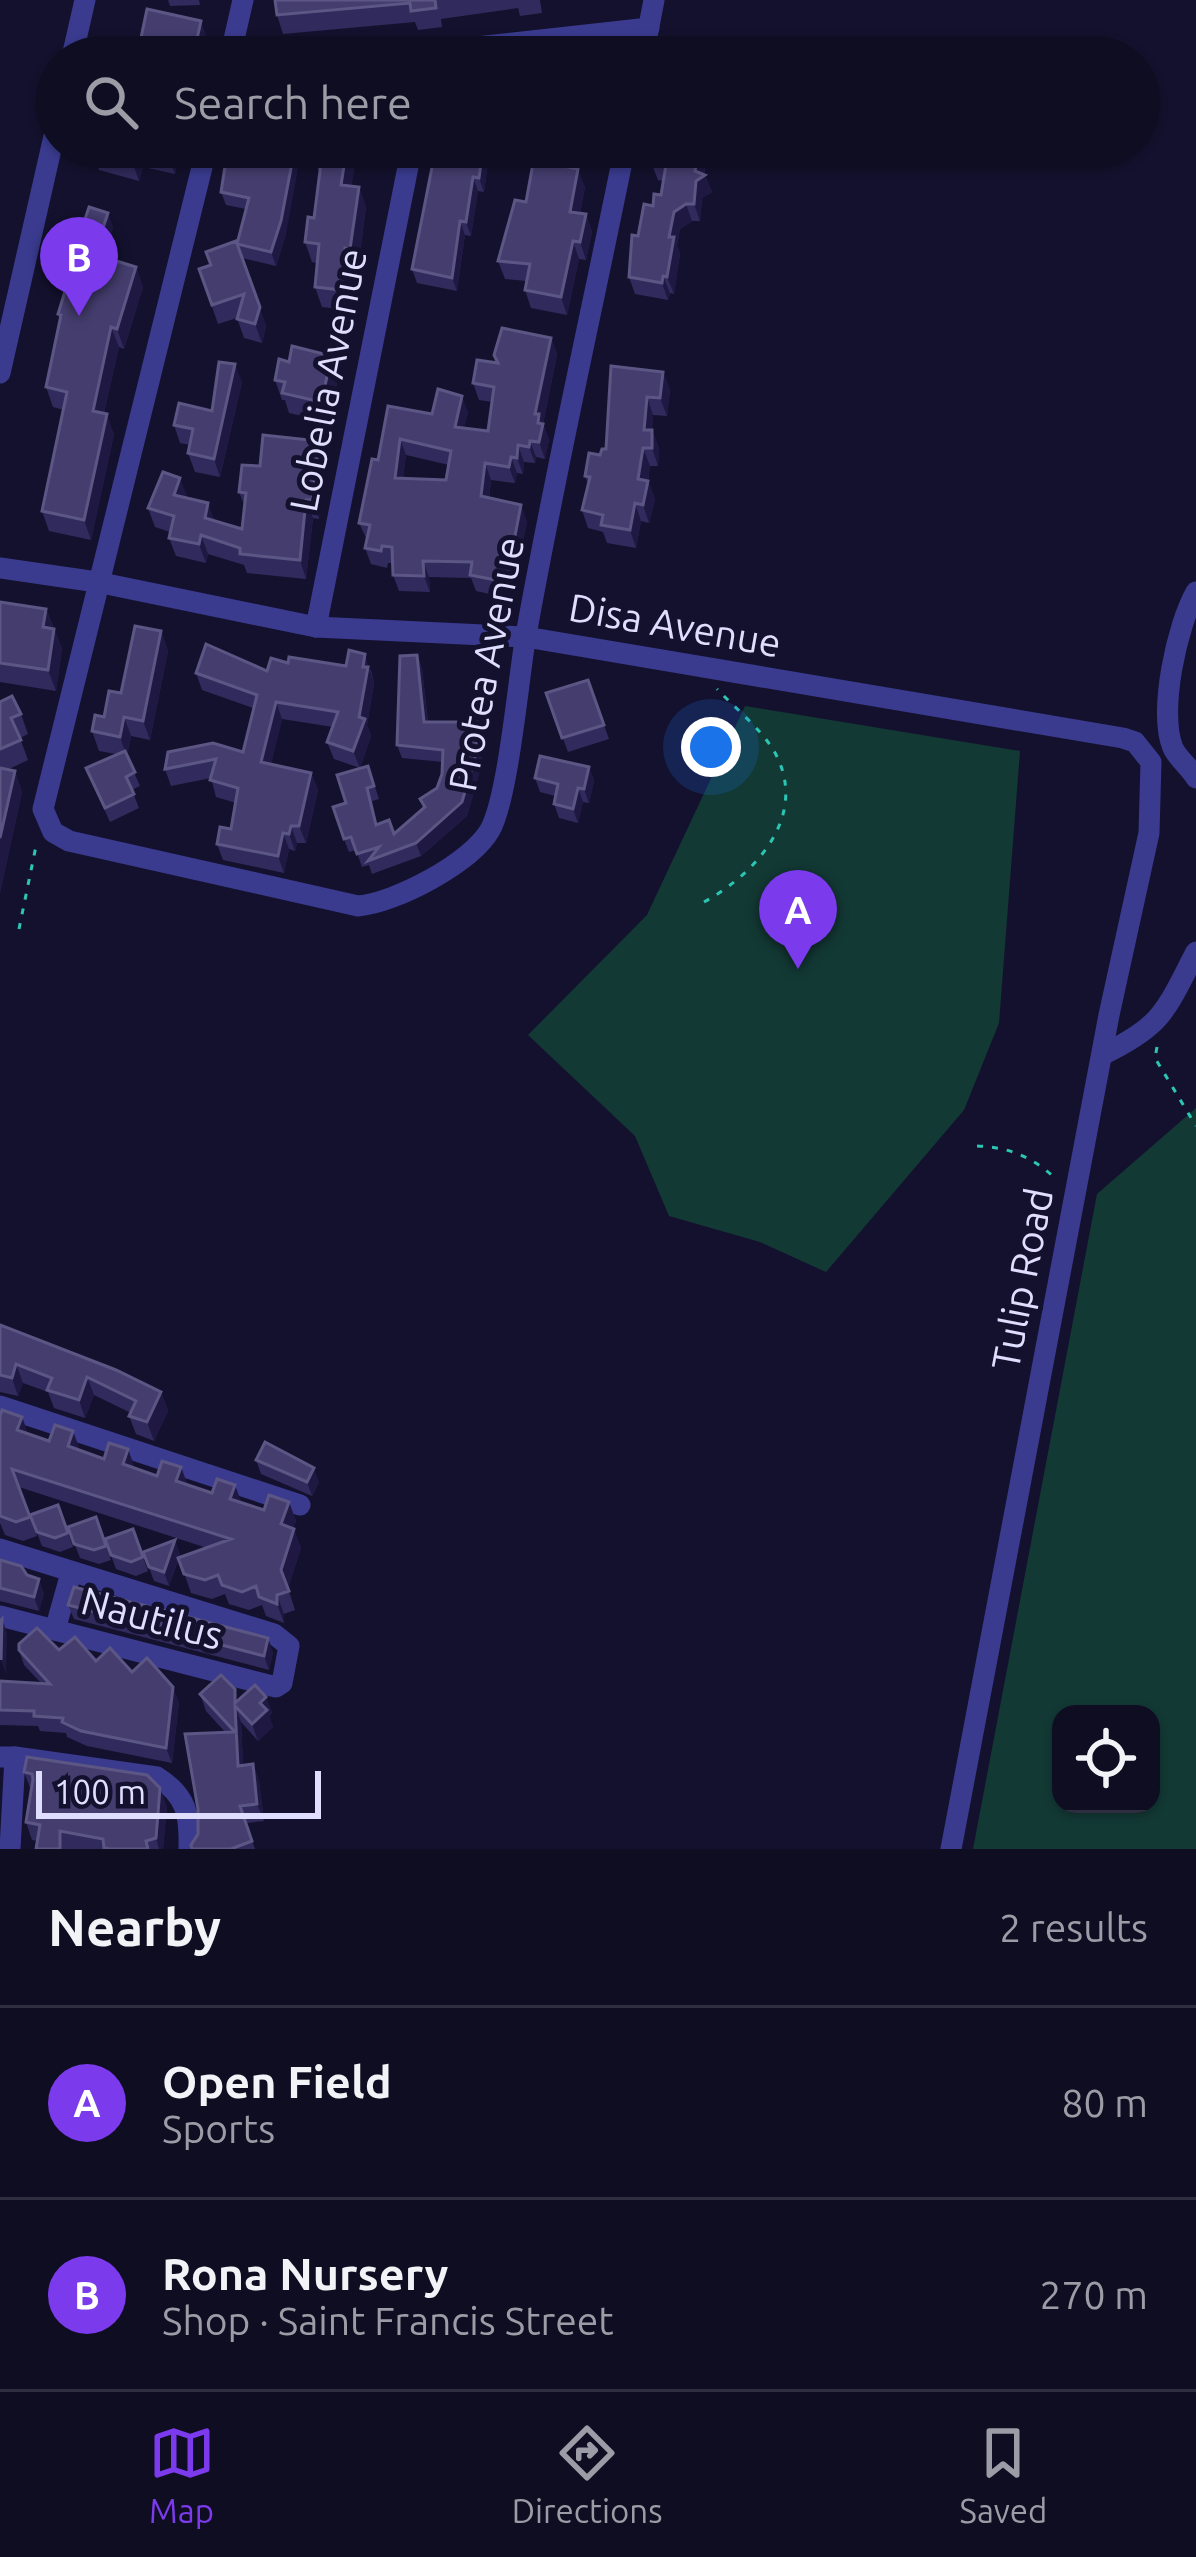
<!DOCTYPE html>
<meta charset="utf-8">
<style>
:root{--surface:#0f0d22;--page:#1d1b2f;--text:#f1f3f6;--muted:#9b9ca5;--line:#2f2d40;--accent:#7c3aed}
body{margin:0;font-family:Ubuntu,sans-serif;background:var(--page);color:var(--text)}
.controls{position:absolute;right:36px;bottom:36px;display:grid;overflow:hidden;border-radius:24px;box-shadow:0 3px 9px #0004}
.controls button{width:108px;height:108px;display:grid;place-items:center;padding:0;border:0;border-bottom:3px solid var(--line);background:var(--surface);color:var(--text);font:60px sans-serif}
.scale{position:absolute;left:36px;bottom:30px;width:285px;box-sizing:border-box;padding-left:12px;border:6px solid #e0deff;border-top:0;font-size:33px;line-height:42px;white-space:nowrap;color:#e0deff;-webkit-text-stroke:9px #14112e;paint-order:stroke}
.you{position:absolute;left:711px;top:747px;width:42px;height:42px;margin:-30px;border:9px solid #fff;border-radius:50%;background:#1a73e8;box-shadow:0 0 0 18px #1a73e833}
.badge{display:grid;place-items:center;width:78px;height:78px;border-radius:50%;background:var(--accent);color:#fff;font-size:39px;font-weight:700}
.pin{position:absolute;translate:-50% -99px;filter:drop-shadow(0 3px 6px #0008)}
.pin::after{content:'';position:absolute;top:63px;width:42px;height:36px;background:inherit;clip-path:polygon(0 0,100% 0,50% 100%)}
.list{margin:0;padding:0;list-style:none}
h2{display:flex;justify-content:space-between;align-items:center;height:156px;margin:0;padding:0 48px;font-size:51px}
h2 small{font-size:39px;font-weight:400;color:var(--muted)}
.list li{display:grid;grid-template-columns:78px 1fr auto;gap:36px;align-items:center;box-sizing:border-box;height:192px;padding:0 48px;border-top:3px solid var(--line)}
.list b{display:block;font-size:45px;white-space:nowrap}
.list p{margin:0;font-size:39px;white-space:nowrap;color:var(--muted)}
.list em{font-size:39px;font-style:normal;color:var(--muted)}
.icon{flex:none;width:66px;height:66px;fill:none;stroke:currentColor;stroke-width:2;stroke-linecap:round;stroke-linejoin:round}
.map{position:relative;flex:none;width:1196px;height:1849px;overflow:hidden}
.search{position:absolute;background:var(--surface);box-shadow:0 3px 9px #0004;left:36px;right:36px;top:36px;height:132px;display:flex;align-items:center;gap:30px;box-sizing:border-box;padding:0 42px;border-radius:66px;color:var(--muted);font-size:45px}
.sheet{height:540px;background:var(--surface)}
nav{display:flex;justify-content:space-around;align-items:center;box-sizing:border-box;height:168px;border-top:3px solid var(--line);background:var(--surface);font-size:33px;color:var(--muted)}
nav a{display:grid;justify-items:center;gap:6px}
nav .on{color:var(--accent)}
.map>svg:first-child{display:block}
</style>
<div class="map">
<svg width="1196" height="1849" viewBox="0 0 1196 1849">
<rect width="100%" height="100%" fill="#14112e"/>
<!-- green -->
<g fill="#133935" fill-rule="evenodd">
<polygon points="745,706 1020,751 999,1023 964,1110 826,1272 760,1242 669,1216 635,1136 528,1035 647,915"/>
<path d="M 1196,1108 L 1196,1849 L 973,1849 L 1097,1194 ZM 1061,1714 L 1151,1714 L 1151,1804 L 1061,1804 Z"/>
</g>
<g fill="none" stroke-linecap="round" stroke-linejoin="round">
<!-- path -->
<g stroke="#2bc6b4" stroke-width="3" stroke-dasharray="6 9" stroke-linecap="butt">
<path d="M 704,902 C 757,873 810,814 774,751 C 761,729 735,708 717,689"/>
<polyline points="19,929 36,846"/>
<polyline points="1157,1047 1155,1058 1196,1126"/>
<path d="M 977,1146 C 1009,1147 1033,1157 1056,1179"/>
</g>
<!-- minor -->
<g stroke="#3a3b8f" stroke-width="21">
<polyline points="72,57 85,0"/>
<polyline points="230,57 243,0"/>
<polyline points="343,57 431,52 649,28"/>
<polyline points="643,57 654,0"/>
<path d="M 207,147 L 43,809 L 53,832 L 69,841 L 358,906 C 395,903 471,863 490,830 C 508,798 518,683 525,641 C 554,476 592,311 625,147"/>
<polyline points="0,373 57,123"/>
<polyline points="0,568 97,582 316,627 526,637 1123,738 1135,742 1151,762 1149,833 1109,1015 951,1849"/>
<path d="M 1196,592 C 1177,625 1158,712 1173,748 C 1178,759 1190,767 1196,778"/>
<polyline points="316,627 412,147"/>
<path d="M 1102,1055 C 1164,1025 1165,1011 1196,952"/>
<polyline points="0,1406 300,1505"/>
<polyline points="0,1549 274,1634 289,1646 282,1683 276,1687 0,1616"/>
<polyline points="55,1630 71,1573"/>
<polyline points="0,1757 15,1757 10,1849"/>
<path d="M 15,1757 L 157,1777 C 187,1796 190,1815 189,1849"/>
</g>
</g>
<!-- wall -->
<g fill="#312a5c" fill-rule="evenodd">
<polygon points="168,0 199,0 200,5 170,6"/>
<polygon points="275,0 540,0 542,13 520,16 518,8 441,19 442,27 418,30 415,22 283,34 277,15"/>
<polygon points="92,147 177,147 179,154 175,174 143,167 139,181 99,170"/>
<polygon points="228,147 286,234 276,266 242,258 237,244 246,209 226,205 221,192"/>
<polygon points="317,147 358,147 351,186 359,187 366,207 358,268 353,268 348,310 322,307 315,287 317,263 312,262 305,242 314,218 320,174 315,162"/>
<polygon points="436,147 488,163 484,192 478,191 471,236 465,235 457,291 417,283 412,269"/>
<polygon points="525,147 598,147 597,156 573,152 569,167 585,187 580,214 586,214 592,232 586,260 579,259 567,315 531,308 525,290 526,281 505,279 498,261 526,202 533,160 529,159"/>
<polygon points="653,147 707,147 708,151 704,174 712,192 702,198 700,221 692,221 680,229 677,246 680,254 674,294 670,293 668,300 635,294 629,277 638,236 653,206 661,195 664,181 658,180 651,162"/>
<polygon points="113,227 103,257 136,267 143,287 124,349 119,347 104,413 114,434 91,540 49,531 42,511 64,410 53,407 46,387 60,320 58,314 84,250 79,237"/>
<polygon points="236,241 266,326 262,343 244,338 237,318 218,324 199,269 211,265"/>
<path d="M 551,338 L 557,354 L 543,424 L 549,440 L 545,459 L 536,457 L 535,463 L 524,462 L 523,474 L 517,473 L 515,483 L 491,480 L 489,498 L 527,521 L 512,599 L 476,591 L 471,578 L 429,577 L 430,592 L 399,591 L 393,575 L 392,563 L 388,563 L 387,568 L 371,564 L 365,548 L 367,540 L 359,523 L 378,460 L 388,406 L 432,414 L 468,412 L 464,428 L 488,431 L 492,402 L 479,400 L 473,383 L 497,363 L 494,355 ZM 406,455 L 449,465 L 446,480 L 403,478 Z"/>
<polygon points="332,356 339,375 328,422 289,413 285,400 282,400 275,380 289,362"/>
<polygon points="663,372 670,390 667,416 653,415 652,430 659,448 658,466 650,466 648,481 655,499 649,523 641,521 636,548 607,543 603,532 588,528 582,510 588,484 585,476"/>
<polygon points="242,382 220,477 195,472 188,453 190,445 180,443 174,425 212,411"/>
<polygon points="319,441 325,459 319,519 313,518 306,579 247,573 244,565 208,554 206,563 176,556 169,538 170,532 155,527 148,508 187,496 186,498 214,521 242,529 245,507 239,492 260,466"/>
<polygon points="0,602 46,609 62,649 56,691 0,682"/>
<polygon points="161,631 168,651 150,740 131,736 127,756 140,786 132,790 139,808 110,822 86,768 116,754 99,751 92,731 121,693"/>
<polygon points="417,655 422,668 428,722 477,722 482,736 482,763 467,816 421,856 372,874 369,865 362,867 356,850 349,852 344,839 346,803 368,766 379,799 372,801 377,824 394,834 423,809 420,799 437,788 442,774 443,762 402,758 397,745"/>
<polygon points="288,663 371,670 374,683 367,725 371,736 360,768 334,759 327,742 333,727 282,719 271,764 311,773 318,790 306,843 297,843 295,851 289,849 284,873 223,860 217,844 231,829 236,803 216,797 211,778 171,786 165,769 243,752 253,708 202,690 196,673 267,671"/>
<polygon points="588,680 609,739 568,752 546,693"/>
<polygon points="0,702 21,714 28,734 20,738 28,760 7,770 15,771 22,792 0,893"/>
<polygon points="589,767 594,781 589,803 583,802 578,823 559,818 554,804 555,796 540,792 535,778"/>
<polygon points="0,1325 161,1392 168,1411 154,1441 136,1434 129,1416 131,1413 94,1395 85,1418 54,1408 48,1392 23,1383 18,1396 0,1392"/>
<polygon points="0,1416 28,1434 157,1476 181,1467 187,1484 264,1510 289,1502 296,1521 293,1528 301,1548 288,1588 295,1610 284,1614 284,1623 266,1616 262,1605 249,1610 229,1604 225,1594 212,1599 191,1593 179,1558 169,1586 154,1581 143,1552 180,1554 179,1558 207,1548 19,1487 37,1536 23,1541 5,1535 0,1523"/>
<polygon points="256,1460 319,1482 312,1496 261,1474"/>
<polygon points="58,1505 73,1547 60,1552 42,1546 30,1515"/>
<polygon points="96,1517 111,1560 99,1564 80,1558 68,1527"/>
<polygon points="133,1529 148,1571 136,1576 116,1569 105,1539"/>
<polygon points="0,1560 27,1575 44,1593 39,1611 0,1601"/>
<polygon points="68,1605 273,1652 269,1670 74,1619"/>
<polygon points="19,1650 59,1650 132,1672 179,1702 172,1763 87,1746 67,1737 66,1733 40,1731 38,1726 0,1725 0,1681 41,1683 24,1665"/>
<polygon points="200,1694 239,1700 266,1697 272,1713 269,1716 273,1727 258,1741 241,1722 243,1765 253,1764 259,1781 264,1821 246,1823 255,1849 192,1849 226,1733 206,1711"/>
<polygon points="24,1772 167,1806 163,1849 36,1849 37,1841 32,1840 26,1822 31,1790"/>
</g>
<!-- shaded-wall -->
<g fill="#1e1842">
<polygon points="201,21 208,41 204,57 193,57"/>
<polygon points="136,147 143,167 139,181 132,161"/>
<polygon points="169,147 177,147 179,154 175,174 168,154"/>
<polygon points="295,147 302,147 286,234 276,266 271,252"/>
<polygon points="347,147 358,147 348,205 341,185"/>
<polygon points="563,147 571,147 573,152 565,183 559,165"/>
<polygon points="699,147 707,147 708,151 703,176 705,175 712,192 702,198 700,221 694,204 695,171"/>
<polygon points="483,149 488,163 484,192 479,178"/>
<polygon points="578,169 585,187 577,230 570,212"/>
<polygon points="473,177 478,191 471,236 466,222"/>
<polygon points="359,187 366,207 358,268 350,249"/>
<polygon points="686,204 692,221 680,229 677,246 680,254 674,294 667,277 669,237 674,212"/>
<polygon points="108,213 113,227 103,257 98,243"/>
<polygon points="586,214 592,232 586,260 580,242"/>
<polygon points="460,221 465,235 457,291 452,278"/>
<polygon points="236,241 266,326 262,343 255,324"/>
<polygon points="573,241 579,259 567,315 561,297"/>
<polygon points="345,248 353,268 348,310 341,290"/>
<polygon points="136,267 143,287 124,349 117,329"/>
<polygon points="663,276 670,293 668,300 662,283"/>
<polygon points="111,327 119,347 100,431 93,411"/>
<polygon points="551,338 557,354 543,424 549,440 545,459 539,442 535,414"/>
<polygon points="332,356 339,375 328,422 321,402"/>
<polygon points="235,364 242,382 220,477 214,459"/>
<polygon points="663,372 670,390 667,416 660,398"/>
<polygon points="462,396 468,412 461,443 455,427"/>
<polygon points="647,397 653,415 651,448 644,430"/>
<polygon points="107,414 114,434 91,540 84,520"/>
<polygon points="652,430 659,448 658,466 652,448"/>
<polygon points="400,439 406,455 401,494 395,478"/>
<polygon points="319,441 325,459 319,519 312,500"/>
<polygon points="530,441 536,457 535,463 529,447"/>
<polygon points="518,445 524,462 523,474 517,458"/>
<polygon points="643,448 650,466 646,492 648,481 655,499 649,523 643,505 638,479"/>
<polygon points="511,457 517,473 515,483 509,467"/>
<polygon points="485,463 491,480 487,513 481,496"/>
<polygon points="180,478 187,496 181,514 174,495"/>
<polygon points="306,500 313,518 306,579 300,560"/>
<polygon points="208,503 215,522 205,518"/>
<polygon points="635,503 641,521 636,548 630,530"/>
<polygon points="521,505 527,521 512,599 506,582"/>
<polygon points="201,535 208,554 206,563 199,544"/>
<polygon points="423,561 429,577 430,592 424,576"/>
<polygon points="46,609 54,630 43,627"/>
<polygon points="54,629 62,649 56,691 48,670"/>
<polygon points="161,631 168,651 150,740 143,721"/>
<polygon points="365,654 374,683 367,725 371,736 360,768 353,751 359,717"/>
<polygon points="417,655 422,668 429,735 424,722"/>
<polygon points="276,702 282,719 268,778 261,762"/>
<polygon points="124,717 131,736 127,757 120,737"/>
<polygon points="477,722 482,736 482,763 467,816 421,856 416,843"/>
<polygon points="589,767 594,781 589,803 584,789"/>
<polygon points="15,771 22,792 0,893 0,838"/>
<polygon points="311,773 318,790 306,843 299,826"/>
<polygon points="578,788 583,802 578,823 573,809"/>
<polygon points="291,826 297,843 295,851 289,834"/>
<polygon points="283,833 289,849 284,873 278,856"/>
<polygon points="16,1364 23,1383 18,1396 12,1378"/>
<polygon points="87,1377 94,1395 85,1418 79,1400"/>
<polygon points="161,1392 168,1411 154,1441 147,1422"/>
<polygon points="22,1417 29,1436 17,1430"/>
<polygon points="73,1431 80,1450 68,1446"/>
<polygon points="128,1449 135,1468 123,1464"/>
<polygon points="181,1467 188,1486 176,1481"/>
<polygon points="314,1468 319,1482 312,1496 307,1482"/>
<polygon points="235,1485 242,1504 230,1499"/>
<polygon points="289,1502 296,1521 288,1543 281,1524"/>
<polygon points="294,1529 301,1548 288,1588 281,1570"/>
<polygon points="175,1540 180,1554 169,1586 164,1572"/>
<polygon points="39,1579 44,1593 39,1611 34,1597"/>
<polygon points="277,1595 284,1614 284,1623 277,1604"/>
<polygon points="2,1619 7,1633 6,1674 1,1660"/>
<polygon points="268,1638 273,1652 269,1670 264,1656"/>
<polygon points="173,1687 179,1702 172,1763 166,1748"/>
<polygon points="266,1697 272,1713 269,1716 273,1727 258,1741 252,1724 260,1703"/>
<polygon points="235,1706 241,1722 244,1782 238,1766"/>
<polygon points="253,1764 259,1781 264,1821 257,1804"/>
<polygon points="160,1788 167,1806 163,1849 159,1849 156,1838"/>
</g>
<!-- building -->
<g fill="#443d6e" stroke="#5c5684" stroke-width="3" fill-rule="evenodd">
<polygon points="275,0 435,0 436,8 411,11 410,3 277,15"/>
<polygon points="147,9 201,21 193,57 137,57"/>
<polygon points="530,50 564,57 529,57"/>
<polygon points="698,50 730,56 729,57 696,57"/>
<polygon points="92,147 136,147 132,161 92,149"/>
<polygon points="137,147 169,147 168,154"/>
<polygon points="228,147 295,147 281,221 271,252 237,244 249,198 221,192"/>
<polygon points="317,147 347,147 341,185 359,187 350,249 345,248 341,290 315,287 319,244 305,242 308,217 314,218 321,163 315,162"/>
<polygon points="436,147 483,149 479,178 473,177 466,222 460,221 452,278 412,269"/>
<polygon points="536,147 563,147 559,165 578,169 570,212 586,214 580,242 573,241 561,297 525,290 530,264 498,261 515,200 526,202"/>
<polygon points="653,147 699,147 695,171 705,175 696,181 694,204 686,204 674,212 669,237 674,237 667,277 663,276 662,283 629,277 632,235 638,236 644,204 653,206 654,194 661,195 666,165 651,162"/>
<polygon points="89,207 108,213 98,243 79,237"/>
<polygon points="236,241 260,307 255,324 237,319 244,294 212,305 199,269 211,265 206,252"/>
<polygon points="78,249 136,267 117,329 111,327 93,411 107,414 84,520 42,511 67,392 46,387 61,315 58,314"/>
<path d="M 502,328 L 551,338 L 535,414 L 539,414 L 538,423 L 543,424 L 539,442 L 530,441 L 529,447 L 518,445 L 517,458 L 511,457 L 509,467 L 485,463 L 481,496 L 521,505 L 506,582 L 470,575 L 472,562 L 423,561 L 424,576 L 393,575 L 392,547 L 382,546 L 381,551 L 365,548 L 370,525 L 359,523 L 372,459 L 378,460 L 388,406 L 432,414 L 438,389 L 462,396 L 455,427 L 488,431 L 494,387 L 473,383 L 477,360 L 498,363 L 494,355 ZM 400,439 L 451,451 L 446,480 L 395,478 Z"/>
<polygon points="292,346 332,356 321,402 282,393 285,382 275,380 279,359 289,362"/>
<polygon points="219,362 235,364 214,459 188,453 193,429 174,425 179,403 212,411"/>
<polygon points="611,366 663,372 660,398 647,397 644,430 652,430 652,448 643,448 638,479 648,481 643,505 635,503 630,530 601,525 603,515 582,510 590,477 585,476 589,453 600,455 602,449 606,449"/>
<polygon points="263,435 319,441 312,500 306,500 300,560 240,554 240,548 201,535 199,544 169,538 174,516 148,508 163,472 180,478 174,495 208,503 205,518 242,529 246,493 239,492 242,465 260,466"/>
<polygon points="0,602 46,609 43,627 54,629 48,670 0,663"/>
<polygon points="135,626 161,631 143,721 124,717 120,737 92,731 95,715 104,717 109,691 121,693"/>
<polygon points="206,644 267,671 271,658 288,663 289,657 346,666 349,650 365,654 363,667 368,667 359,717 365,719 353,751 327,742 338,712 276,702 261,762 311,773 299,826 291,826 289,834 283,833 278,856 217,844 220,827 231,829 238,788 210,780 216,759 165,769 168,752 213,743 243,752 257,695 196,673"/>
<polygon points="417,655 424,722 477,722 477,750 462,802 416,843 368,861 379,847 357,854 351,837 344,839 333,807 346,803 337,775 368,766 374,786 367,788 376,825 389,820 394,834 425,807 420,799 437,788 442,774 443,750 397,745 400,656"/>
<polygon points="588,680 604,725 562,738 546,693"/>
<polygon points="12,696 21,714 11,718 21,740 0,749 0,702"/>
<polygon points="125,751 135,772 126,777 134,794 105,808 86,768"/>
<polygon points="540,756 589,767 584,789 578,788 573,809 554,804 558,784 535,778"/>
<polygon points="0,768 15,771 0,838"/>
<polygon points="0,1325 116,1370 161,1392 147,1422 129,1416 136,1401 87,1377 79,1400 47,1390 52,1378 16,1364 12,1378 0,1375"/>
<polygon points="2,1410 22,1417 17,1430 49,1441 55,1425 73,1431 68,1446 104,1459 109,1443 128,1449 123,1464 157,1476 162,1461 181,1467 176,1481 212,1493 217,1479 235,1485 230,1499 264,1510 269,1495 289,1502 281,1524 294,1529 281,1570 289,1591 277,1595 277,1604 259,1597 256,1586 242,1592 222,1585 218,1575 205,1580 184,1574 178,1558 231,1539 12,1469 30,1517 16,1522 0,1516 0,1416"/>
<polygon points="265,1442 314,1468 307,1482 256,1460"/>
<polygon points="58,1505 68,1533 55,1538 37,1532 30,1515"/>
<polygon points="96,1517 106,1546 94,1550 74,1544 68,1527"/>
<polygon points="133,1529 143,1557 131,1562 111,1555 105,1539"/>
<polygon points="175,1540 164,1572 149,1567 143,1552"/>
<polygon points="0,1560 21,1566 27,1575 39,1579 34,1597 0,1588"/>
<polygon points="74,1587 268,1638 264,1656 68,1605"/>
<polygon points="2,1619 1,1660 0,1621"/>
<polygon points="37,1628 59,1650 75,1637 96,1661 110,1648 132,1672 147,1658 173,1687 166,1748 81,1731 62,1722 63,1718 34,1716 34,1711 0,1710 0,1681 50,1684 19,1650 19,1644"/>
<polygon points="221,1675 235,1689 235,1703 255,1685 266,1697 260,1703 267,1710 252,1724 235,1706 238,1766 253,1764 257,1804 240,1806 252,1841 231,1849 192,1849 191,1845 198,1834 198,1809 185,1734 235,1732 200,1694"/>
<polygon points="27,1757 147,1775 160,1788 156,1838 146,1841 148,1849 110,1849 104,1848 103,1839 60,1831 60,1849 36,1849 40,1825 26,1822 33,1779 32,1774 24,1772"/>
</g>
<g text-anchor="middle" stroke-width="10" stroke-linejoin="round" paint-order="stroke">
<!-- street labels -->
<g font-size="39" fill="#e0deff" stroke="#14112e">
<text transform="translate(328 380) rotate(-79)" y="14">Lobelia Avenue</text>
<text transform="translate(675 625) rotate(10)" y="14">Disa Avenue</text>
<text transform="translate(486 664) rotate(-79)" y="14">Protea Avenue</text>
<text transform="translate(1022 1279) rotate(-79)" y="14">Tulip Road</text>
<text transform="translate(152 1618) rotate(15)" y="14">Nautilus</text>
</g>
</g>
</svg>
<div class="controls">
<button><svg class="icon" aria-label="locate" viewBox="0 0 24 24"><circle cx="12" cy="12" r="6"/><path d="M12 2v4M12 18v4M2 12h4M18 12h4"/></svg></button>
</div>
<div class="scale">100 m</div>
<div class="you"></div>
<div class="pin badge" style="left:798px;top:969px">A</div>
<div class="pin badge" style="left:79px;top:316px">B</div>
<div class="search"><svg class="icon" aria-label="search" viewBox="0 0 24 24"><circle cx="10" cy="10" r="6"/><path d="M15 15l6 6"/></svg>Search here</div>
</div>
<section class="sheet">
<h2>Nearby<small>2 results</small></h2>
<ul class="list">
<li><span class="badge">A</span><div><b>Open Field</b><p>Sports</p></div><em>80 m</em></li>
<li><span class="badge">B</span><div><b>Rona Nursery</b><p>Shop · Saint Francis Street</p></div><em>270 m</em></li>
</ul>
</section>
<nav>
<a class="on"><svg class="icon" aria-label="map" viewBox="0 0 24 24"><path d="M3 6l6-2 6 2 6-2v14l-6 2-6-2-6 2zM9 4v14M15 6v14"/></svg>Map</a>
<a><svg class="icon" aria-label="directions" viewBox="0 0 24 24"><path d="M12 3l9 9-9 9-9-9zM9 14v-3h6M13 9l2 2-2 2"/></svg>Directions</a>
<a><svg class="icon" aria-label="saved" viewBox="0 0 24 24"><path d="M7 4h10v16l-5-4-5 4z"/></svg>Saved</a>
</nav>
